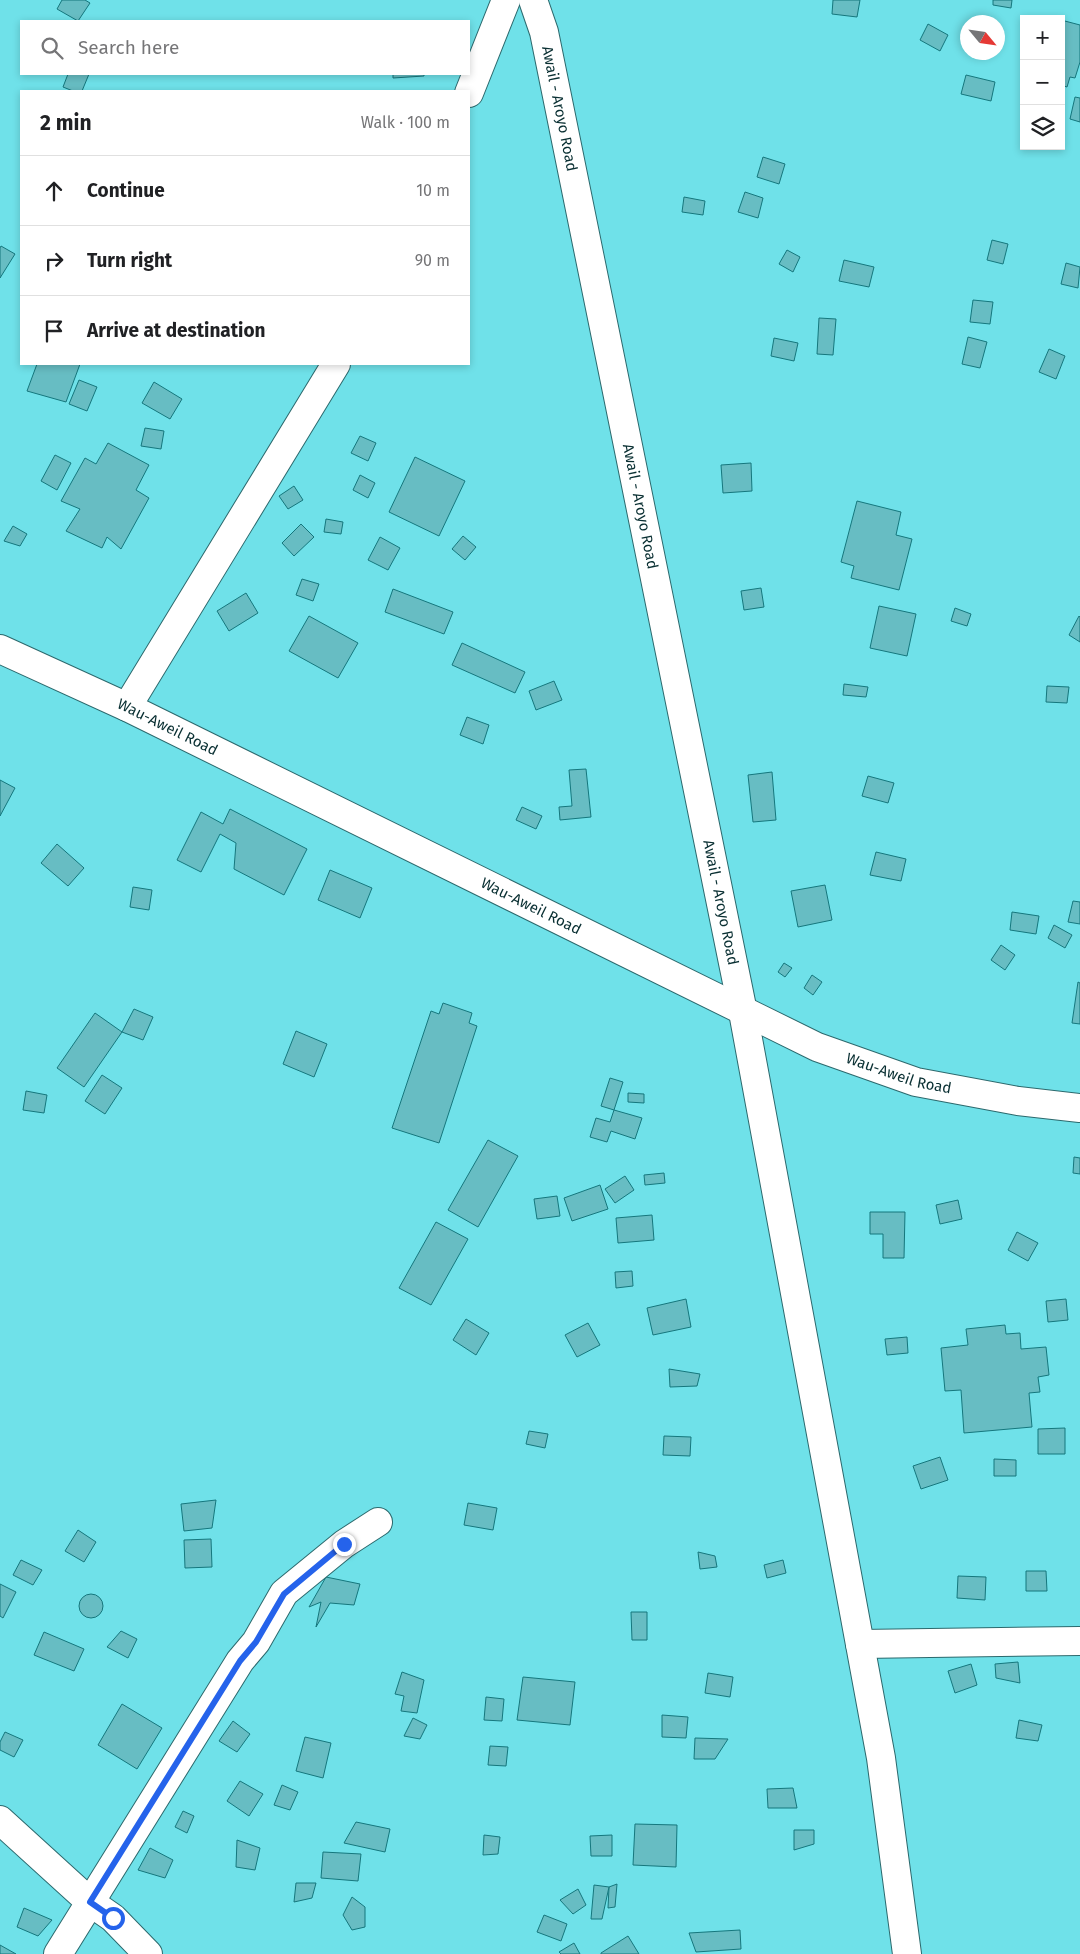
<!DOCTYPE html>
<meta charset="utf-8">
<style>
:root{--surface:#fff;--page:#f2f2f2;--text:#202124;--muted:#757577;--line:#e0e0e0}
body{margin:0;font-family:"Fira Sans",sans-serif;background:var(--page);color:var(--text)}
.controls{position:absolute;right:15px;top:15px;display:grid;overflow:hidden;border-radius:0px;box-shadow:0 2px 8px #0003}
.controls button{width:45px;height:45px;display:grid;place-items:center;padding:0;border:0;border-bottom:1px solid var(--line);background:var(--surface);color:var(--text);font:25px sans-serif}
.compass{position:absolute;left:960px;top:15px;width:45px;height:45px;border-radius:50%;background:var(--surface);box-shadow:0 2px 8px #0003;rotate:119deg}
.stop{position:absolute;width:15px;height:15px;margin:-11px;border:4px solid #2563eb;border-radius:50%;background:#fff}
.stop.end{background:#2563eb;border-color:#fff;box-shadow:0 1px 5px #0008}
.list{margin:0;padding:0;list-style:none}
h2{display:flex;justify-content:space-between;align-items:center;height:65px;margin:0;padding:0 20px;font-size:21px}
h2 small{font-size:16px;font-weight:400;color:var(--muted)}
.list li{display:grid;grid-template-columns:32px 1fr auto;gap:15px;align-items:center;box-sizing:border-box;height:70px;padding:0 20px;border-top:1px solid var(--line)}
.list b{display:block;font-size:19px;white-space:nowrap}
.list em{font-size:16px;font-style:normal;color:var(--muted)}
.icon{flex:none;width:28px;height:28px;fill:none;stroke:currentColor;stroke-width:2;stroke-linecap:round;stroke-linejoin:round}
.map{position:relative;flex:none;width:1080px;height:1954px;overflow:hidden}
.search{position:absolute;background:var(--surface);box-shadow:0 2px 8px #0003;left:20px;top:20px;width:450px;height:55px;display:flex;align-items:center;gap:12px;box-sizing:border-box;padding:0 18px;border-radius:0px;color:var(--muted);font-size:19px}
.panel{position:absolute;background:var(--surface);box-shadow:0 2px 8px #0003;left:20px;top:90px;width:450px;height:275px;border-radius:0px}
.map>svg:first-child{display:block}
</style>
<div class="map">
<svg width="1080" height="1954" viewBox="0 0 1080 1954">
<rect width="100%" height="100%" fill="#6fe1e9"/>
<!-- building -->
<g fill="#67bdc3" stroke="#15777d">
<polygon points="62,0 85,0 90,3 78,21 57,9"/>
<polygon points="833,0 860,0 857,17 832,14"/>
<polygon points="993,0 1012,0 1011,8 993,5"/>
<polygon points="1061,20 1080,25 1080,62 1075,78 1070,77 1067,87 1061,85"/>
<polygon points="928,24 948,35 940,51 920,40"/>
<polygon points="68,74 89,74 82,91 73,91 63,87"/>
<polygon points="393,74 424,74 424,76 393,78"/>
<polygon points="966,75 995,82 991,101 961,94"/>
<polygon points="1075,97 1080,98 1080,122 1070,119"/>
<polygon points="763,157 785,164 779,184 757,177"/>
<polygon points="745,192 763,198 758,218 738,212"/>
<polygon points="684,197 705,201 703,215 682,212"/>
<polygon points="992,240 1008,244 1003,264 987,260"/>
<polygon points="1,246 15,254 0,278 0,248"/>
<polygon points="787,250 800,257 793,272 779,264"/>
<polygon points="844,260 874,267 869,287 839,281"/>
<polygon points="1066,263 1080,267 1078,288 1061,284"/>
<polygon points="973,300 993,302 990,324 970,322"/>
<polygon points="819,318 836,319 833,355 817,354"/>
<polygon points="968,337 987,342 980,368 962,364"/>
<polygon points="774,338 798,343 794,361 771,356"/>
<polygon points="1049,349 1065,356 1056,379 1039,372"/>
<polygon points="37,364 80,364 66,402 27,391"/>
<polygon points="79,380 97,387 87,411 69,404"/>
<polygon points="154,382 182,399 170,419 142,403"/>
<polygon points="145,428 164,431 161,449 141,446"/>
<polygon points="360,436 376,443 368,461 351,453"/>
<polygon points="108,443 149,465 136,490 149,498 121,549 107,537 102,548 66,531 80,509 61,501 85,458 96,464"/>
<polygon points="55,455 71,463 57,490 41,481"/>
<polygon points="415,457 465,481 439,536 389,512"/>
<polygon points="751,463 752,491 723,493 721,465"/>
<polygon points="360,475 375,483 368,498 353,490"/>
<polygon points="294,486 303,500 288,509 279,496"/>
<polygon points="857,501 901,512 896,535 912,539 899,590 851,578 854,566 841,562"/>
<polygon points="326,519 343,522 341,534 324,532"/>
<polygon points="301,524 314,537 294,556 282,543"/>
<polygon points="13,526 27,534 20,546 4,541"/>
<polygon points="463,536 476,547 465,560 452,549"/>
<polygon points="380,537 400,548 388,570 368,560"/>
<polygon points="302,579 319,584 313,601 296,595"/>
<polygon points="761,588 764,607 744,610 741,591"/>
<polygon points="393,589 453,612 444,634 385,612"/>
<polygon points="246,593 258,613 229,631 217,611"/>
<polygon points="879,606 916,614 907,656 870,648"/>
<polygon points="955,608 971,614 967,626 951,621"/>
<polygon points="309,616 358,643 338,678 289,651"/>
<polygon points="1079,616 1080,617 1080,642 1069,635"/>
<polygon points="462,643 525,672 515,693 452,665"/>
<polygon points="554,681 562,700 536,710 529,691"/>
<polygon points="844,684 868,687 866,697 843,695"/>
<polygon points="1047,686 1069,687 1067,703 1046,702"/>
<polygon points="467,717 489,725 483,744 460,735"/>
<polygon points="586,769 591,817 560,820 559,807 572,806 569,770"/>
<polygon points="772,772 776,820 753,822 748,775"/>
<polygon points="868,776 894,783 888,803 862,796"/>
<polygon points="0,780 15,788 0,816"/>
<polygon points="522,807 542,816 536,829 516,820"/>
<polygon points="230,809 307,849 284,895 234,869 236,843 220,834 201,872 177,860 201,812 223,824"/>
<polygon points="57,844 84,868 68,886 41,863"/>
<polygon points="876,852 906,859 901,881 870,875"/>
<polygon points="330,870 372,888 360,918 318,900"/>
<polygon points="825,885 832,920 798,927 791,891"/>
<polygon points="133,887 152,890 149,910 130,907"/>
<polygon points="1073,901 1080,902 1080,924 1068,922"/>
<polygon points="1012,912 1039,916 1036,934 1010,930"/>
<polygon points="1054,925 1072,935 1065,948 1048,938"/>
<polygon points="1001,945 1015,955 1005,970 991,960"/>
<polygon points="784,963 792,968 785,977 778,972"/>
<polygon points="812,975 822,982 813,995 804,988"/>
<polygon points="1078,982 1080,983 1080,1024 1072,1023"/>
<polygon points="443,1003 472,1013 469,1023 477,1026 439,1143 392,1128 431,1011 439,1014"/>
<polygon points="134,1009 153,1017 143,1040 122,1032"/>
<polygon points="95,1013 122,1032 84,1087 57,1068"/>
<polygon points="296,1031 327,1044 314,1077 283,1064"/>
<polygon points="102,1075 122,1088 105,1114 85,1101"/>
<polygon points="610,1078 623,1082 614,1110 601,1106"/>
<polygon points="26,1091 47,1095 44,1113 23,1110"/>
<polygon points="628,1093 644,1094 644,1103 628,1102"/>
<polygon points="614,1110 642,1118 635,1139 611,1131 607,1142 590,1137 596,1118 610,1122"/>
<polygon points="488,1140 518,1156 478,1227 448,1210"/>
<polygon points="1074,1157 1080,1158 1080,1174 1073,1173"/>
<polygon points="664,1173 665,1183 645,1185 644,1175"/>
<polygon points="625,1176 634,1190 615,1203 605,1189"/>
<polygon points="600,1185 608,1209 572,1221 564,1198"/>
<polygon points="557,1196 560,1216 537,1219 534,1199"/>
<polygon points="958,1200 962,1219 940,1224 936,1205"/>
<polygon points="870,1212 905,1212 904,1258 883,1258 883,1234 870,1234"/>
<polygon points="652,1215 654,1240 618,1243 616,1218"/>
<polygon points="436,1222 468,1239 431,1305 399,1288"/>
<polygon points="1017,1232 1038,1243 1028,1261 1008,1250"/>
<polygon points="632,1271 633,1286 616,1288 615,1272"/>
<polygon points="686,1299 691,1327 653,1335 647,1308"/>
<polygon points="1066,1299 1068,1320 1048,1322 1046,1301"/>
<polygon points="466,1319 489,1333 476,1355 453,1340"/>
<polygon points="588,1323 600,1345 577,1357 565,1335"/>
<polygon points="1005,1325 1006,1334 1020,1333 1021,1349 1046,1347 1049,1375 1038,1377 1040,1392 1029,1393 1032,1427 964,1433 961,1390 945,1391 941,1348 968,1345 966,1329"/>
<polygon points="907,1337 908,1353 887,1355 885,1339"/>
<polygon points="669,1369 700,1374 697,1386 670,1387"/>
<polygon points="1065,1428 1065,1454 1038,1454 1038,1429"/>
<polygon points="529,1431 548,1434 545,1448 526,1444"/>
<polygon points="664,1436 691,1437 690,1456 663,1455"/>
<polygon points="940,1457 948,1480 921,1489 913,1466"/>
<polygon points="994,1459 1016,1460 1016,1476 994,1476"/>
<polygon points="216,1500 212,1528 184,1531 181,1504"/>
<polygon points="468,1503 497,1508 493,1530 464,1525"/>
<polygon points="78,1530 96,1542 84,1562 65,1551"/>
<polygon points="211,1539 212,1567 185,1568 184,1540"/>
<polygon points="698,1552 715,1556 717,1567 700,1569"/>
<polygon points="21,1560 42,1570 33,1585 13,1575"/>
<polygon points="783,1560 786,1573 767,1578 764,1565"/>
<polygon points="1026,1571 1046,1571 1047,1591 1026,1591"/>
<polygon points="958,1576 986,1577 985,1600 957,1598"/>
<polygon points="326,1577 360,1584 354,1605 330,1603 316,1627 321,1602 309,1607"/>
<polygon points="0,1584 16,1592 3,1618 0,1616"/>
<circle cx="91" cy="1606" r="12"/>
<polygon points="631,1612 647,1612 647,1640 632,1640"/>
<polygon points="121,1631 137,1639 128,1658 107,1647"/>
<polygon points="44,1632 84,1649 74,1671 34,1655"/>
<polygon points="1018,1662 1020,1683 996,1678 995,1664"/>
<polygon points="971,1664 977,1685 955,1693 948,1671"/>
<polygon points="402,1672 424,1680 417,1713 401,1711 404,1696 395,1694"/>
<polygon points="708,1673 733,1677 730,1697 705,1693"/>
<polygon points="523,1677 575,1682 570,1725 517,1720"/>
<polygon points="486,1697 504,1699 502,1721 484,1720"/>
<polygon points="122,1704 162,1728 137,1769 98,1745"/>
<polygon points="662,1715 688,1717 686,1738 662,1737"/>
<polygon points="413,1718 427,1725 420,1739 404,1736"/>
<polygon points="1019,1720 1042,1725 1038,1741 1016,1738"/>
<polygon points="233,1721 250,1734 237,1752 219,1741"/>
<polygon points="5,1732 23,1740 14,1757 0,1750 0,1742"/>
<polygon points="305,1737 331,1743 323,1778 296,1771"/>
<polygon points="695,1738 728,1739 715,1759 694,1759"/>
<polygon points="490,1746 508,1747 506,1766 488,1765"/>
<polygon points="240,1781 263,1794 249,1816 227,1801"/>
<polygon points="282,1785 298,1792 290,1810 274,1805"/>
<polygon points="793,1788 797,1808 768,1808 767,1789"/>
<polygon points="183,1811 194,1816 187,1833 175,1827"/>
<polygon points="356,1822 390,1829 385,1852 344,1843"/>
<polygon points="635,1824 677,1825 676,1867 633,1865"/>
<polygon points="794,1830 814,1830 814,1844 794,1850"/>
<polygon points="484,1835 500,1837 498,1854 483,1855"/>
<polygon points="612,1835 612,1856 591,1856 590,1836"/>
<polygon points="237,1840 260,1848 255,1870 236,1867"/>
<polygon points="150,1848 173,1860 165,1878 138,1870"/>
<polygon points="323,1852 361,1854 358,1881 321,1878"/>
<polygon points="296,1883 316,1883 312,1898 294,1902"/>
<polygon points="617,1884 615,1907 608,1908 609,1887"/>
<polygon points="594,1885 609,1887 602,1919 591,1919"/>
<polygon points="578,1889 586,1905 573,1914 560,1900"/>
<polygon points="352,1897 365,1907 365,1927 352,1930 343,1915"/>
<polygon points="24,1908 52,1920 38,1936 17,1927"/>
<polygon points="544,1915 567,1924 561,1941 537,1932"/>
<polygon points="740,1930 741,1949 696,1952 689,1933"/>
<polygon points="628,1936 639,1954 601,1954 601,1953"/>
<polygon points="574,1943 580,1954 561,1954 559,1952"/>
<polygon points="0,1945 16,1954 0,1954"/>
</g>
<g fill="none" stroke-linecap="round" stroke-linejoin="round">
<!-- minor casing -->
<g stroke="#2c696d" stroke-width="30">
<g id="minor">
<path id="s1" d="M 533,0 L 544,32 L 743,1012 L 881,1758 L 907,1954"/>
<polyline points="469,93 506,0"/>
<polyline points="127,707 336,364"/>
<polyline points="860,1644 1080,1641"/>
<polyline points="0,1820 90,1902 113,1918 148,1954"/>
<polyline points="58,1954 240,1661 256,1642 284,1593 344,1544 378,1522"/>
</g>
</g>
<!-- major casing -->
<g stroke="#2c696d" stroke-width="30">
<g id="major">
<path id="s2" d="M 0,649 L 127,707 L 817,1047 L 916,1082 L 1018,1101 L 1080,1108"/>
</g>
</g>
<!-- minor -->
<use href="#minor" stroke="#fff" stroke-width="28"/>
<!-- major -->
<use href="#major" stroke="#fff" stroke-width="28"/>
</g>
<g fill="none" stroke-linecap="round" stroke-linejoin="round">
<!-- route -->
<polyline stroke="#2563eb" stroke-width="6" points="113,1918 90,1902 240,1661 256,1642 284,1594 344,1544"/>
</g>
<g text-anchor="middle" stroke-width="4" stroke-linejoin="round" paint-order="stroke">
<!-- street labels -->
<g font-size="15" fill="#092f32" stroke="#7deff7">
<text dy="5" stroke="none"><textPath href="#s1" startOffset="112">Awail - Aroyo Road</textPath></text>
<text dy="5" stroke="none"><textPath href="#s1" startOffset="518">Awail - Aroyo Road</textPath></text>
<text dy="5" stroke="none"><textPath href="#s2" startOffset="185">Wau-Aweil Road</textPath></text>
<text dy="5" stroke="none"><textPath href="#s1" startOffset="922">Awail - Aroyo Road</textPath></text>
<text dy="5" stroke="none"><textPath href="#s2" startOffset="590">Wau-Aweil Road</textPath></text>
<text dy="5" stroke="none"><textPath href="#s2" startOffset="995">Wau-Aweil Road</textPath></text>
</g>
</g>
</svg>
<div class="controls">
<button>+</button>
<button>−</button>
<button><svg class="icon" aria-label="layers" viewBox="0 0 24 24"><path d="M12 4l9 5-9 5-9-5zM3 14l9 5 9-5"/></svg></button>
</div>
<svg class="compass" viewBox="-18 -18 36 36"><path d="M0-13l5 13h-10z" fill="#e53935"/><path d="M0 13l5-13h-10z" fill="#757577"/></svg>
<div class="stop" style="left:113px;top:1918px"></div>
<div class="stop end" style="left:344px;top:1544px"></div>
<div class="search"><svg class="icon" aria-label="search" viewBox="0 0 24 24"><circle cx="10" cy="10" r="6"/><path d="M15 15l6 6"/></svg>Search here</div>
<section class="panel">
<h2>2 min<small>Walk · 100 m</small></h2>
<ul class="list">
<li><svg class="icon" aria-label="ahead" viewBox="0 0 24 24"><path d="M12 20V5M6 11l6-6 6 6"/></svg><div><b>Continue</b></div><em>10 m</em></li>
<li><svg class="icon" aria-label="right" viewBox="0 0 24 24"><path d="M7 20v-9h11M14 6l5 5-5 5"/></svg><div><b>Turn right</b></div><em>90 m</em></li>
<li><svg class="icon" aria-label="arrive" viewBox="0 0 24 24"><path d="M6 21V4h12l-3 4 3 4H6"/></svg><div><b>Arrive at destination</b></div></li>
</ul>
</section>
</div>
